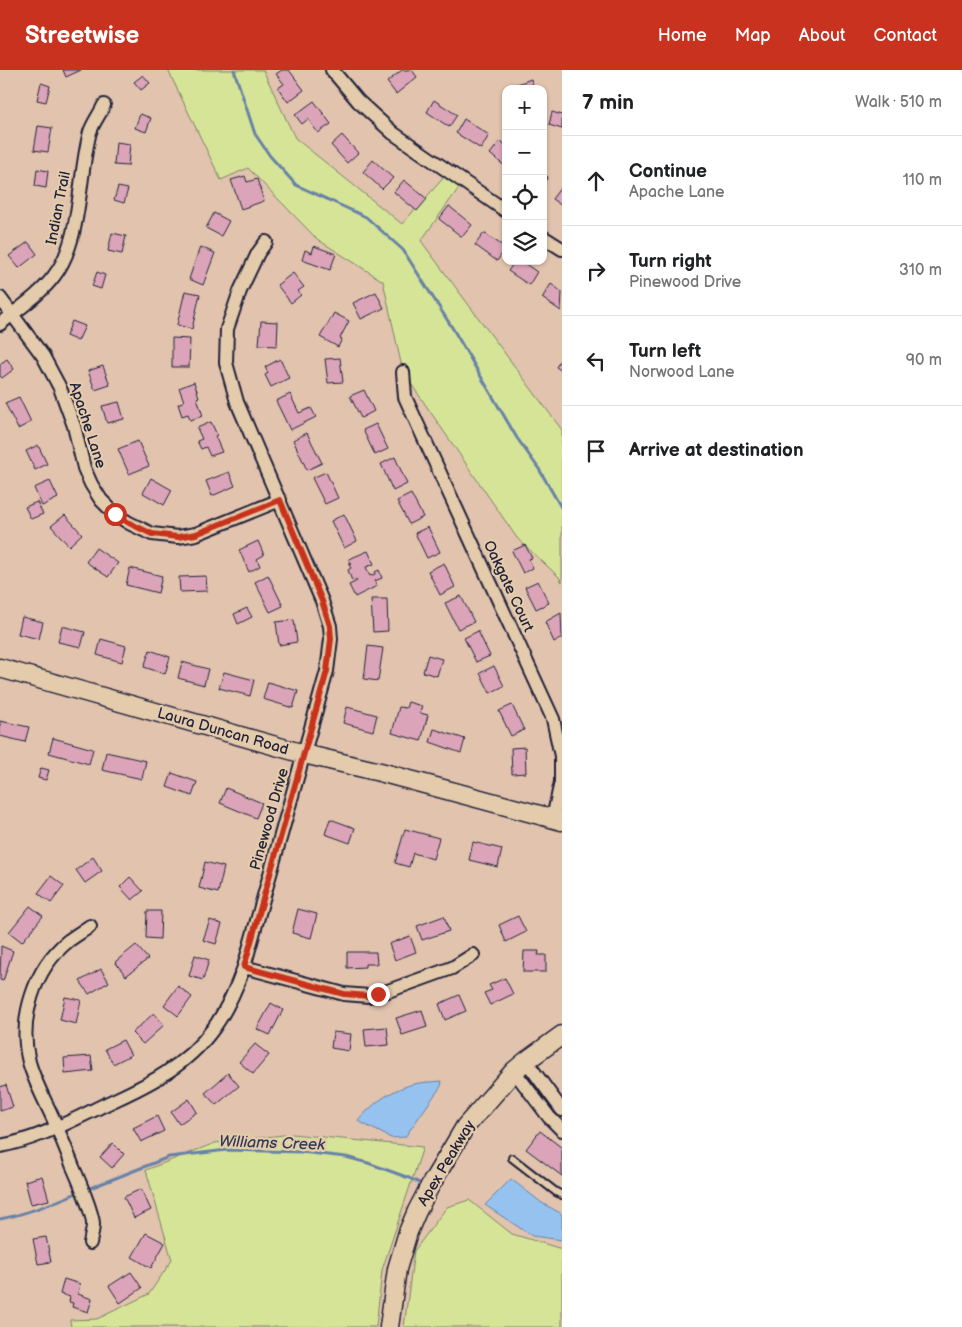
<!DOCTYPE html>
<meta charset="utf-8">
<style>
:root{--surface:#fff;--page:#f6f6f6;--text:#202124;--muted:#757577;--line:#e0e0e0;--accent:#c8321e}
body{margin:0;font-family:"Balsamiq Sans",sans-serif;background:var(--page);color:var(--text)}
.controls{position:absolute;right:15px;top:15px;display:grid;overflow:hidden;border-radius:10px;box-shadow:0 1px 4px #0004}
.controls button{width:45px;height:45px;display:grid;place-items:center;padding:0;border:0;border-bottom:1px solid var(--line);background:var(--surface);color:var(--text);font:25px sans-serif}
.stop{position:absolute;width:15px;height:15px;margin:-11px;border:4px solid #c8321e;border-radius:50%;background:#fff}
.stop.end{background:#c8321e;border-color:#fff;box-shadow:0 1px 5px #0008}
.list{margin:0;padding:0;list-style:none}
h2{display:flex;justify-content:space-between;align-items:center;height:65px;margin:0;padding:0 20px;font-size:21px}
h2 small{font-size:16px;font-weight:400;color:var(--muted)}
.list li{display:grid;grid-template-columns:32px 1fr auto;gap:15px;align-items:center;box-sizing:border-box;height:90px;padding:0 20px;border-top:1px solid var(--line)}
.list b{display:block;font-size:19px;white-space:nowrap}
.list p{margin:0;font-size:16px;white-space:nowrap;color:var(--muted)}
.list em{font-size:16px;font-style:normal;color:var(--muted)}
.icon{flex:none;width:28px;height:28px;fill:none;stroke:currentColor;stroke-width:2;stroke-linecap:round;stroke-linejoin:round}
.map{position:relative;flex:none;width:562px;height:1257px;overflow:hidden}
header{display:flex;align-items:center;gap:30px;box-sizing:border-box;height:70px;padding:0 25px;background:var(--accent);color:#fff}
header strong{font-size:24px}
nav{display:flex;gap:28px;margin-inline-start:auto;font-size:18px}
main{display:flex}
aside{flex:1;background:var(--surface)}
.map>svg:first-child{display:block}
</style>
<header>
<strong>Streetwise</strong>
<nav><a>Home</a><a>Map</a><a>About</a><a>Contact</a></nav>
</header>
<main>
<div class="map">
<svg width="562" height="1257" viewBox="0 0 562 1257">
<rect width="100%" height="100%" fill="#e1c3ae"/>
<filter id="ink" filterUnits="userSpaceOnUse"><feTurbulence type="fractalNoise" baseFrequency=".02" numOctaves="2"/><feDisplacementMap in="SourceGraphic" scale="10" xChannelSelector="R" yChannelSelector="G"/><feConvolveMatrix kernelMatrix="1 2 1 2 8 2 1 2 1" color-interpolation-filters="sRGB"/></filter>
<g filter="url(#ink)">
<!-- green -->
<g fill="#d6e497" stroke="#7c8369">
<polygon points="168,0 263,0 295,68 402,154 449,102 463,112 421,171 562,360 562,512 559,507 517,468 403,302 383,211 317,169 248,98 221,110"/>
<polygon points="292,1064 423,1077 382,1200 376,1257 71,1257 70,1250 97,1249 149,1224 172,1190 146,1100 215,1073"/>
<polygon points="469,1130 512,1164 562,1179 562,1257 404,1257 414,1181 447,1137"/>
</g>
<!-- water -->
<g fill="#95c2ef" stroke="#6782a7">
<path d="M 442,1011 L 441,1016 L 405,1067 L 391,1068 L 358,1051 C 371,1035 389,1021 410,1015 C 420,1012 432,1012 442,1011 Z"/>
<polygon points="511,1109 542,1133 562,1144 562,1170 532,1166 485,1135"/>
</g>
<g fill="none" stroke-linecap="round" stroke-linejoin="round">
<!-- stream -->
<g stroke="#6782a7" stroke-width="3">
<polyline points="234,0 255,64 270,86 296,115 366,147 403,180 453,259 517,368 539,399 562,439"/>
<polyline points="85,1120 169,1087 227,1080 301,1082 346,1087 368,1093 409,1108 424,1115"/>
<path d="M 0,1149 C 27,1144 54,1133 79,1122"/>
</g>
</g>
<!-- building -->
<g fill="#dba4b8" stroke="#22223b">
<polygon points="63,0 81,0 66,7"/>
<polygon points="282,0 289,0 304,20 288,32 278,18 284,14 276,4"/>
<polygon points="402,0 412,0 417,7 396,24 387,12"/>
<polygon points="143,5 150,13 141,20 134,12"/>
<polygon points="531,9 534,19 516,19 515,15"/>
<polygon points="41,13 50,16 46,32 37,30"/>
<polygon points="434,30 457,45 449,57 427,42"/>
<polygon points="314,31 331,54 318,63 308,49 302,54 295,45"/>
<polygon points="552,42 562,45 562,59 549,55"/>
<polygon points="140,44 151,48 146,62 135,58"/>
<polygon points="464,49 489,65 481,79 456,63"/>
<polygon points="38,56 52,58 48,82 34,80"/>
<polygon points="342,65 358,83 347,93 331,75"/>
<polygon points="500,71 506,75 506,97 490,84"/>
<polygon points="116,72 130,74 128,96 114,95"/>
<polygon points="373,90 393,108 382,119 363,102"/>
<polygon points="37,99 48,101 46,118 35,116"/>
<polygon points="543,103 548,107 543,114"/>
<polygon points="245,106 247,112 257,109 264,131 241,139 231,110"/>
<polygon points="404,110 427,129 417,141 394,122"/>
<polygon points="118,117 128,119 124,133 114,130"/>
<polygon points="561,117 562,117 562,136 552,129"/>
<polygon points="449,136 472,155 462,167 439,149"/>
<polygon points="214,143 229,151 221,166 206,158"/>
<polygon points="112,163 126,166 122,184 108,181"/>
<polygon points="484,163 506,178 497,191 475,175"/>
<polygon points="28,172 37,184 19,198 9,186"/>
<polygon points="314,176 336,184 330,200 302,190 305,180 312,183"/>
<polygon points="200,177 215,183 203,215 189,209"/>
<polygon points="515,191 521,191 537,202 529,215 508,201"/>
<polygon points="97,202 105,205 101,219 92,216"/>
<polygon points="293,203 304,217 298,221 301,225 291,233 277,215"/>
<polygon points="551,214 562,222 561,241 542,228"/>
<polygon points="185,221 200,224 192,259 177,255"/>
<polygon points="376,222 384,238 361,249 353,233"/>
<polygon points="334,243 349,251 340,268 342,269 338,277 320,267"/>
<polygon points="72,251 85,256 78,271 66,266"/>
<polygon points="261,251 278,252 277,276 259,275"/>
<polygon points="172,268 190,269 189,297 172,297"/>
<polygon points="562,287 562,301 556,297"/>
<polygon points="340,288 343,312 328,313 325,289"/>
<polygon points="7,289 14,299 2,308 0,306 0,294"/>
<polygon points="280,289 289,308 271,317 265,305 268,303 265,297"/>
<polygon points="103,296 110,315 95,320 88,301"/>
<polygon points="194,312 199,327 197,328 203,346 190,350 188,344 182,346 178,334 184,331 179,318"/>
<polygon points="364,320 374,341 361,348 350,326"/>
<polygon points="290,324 299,343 311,338 316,347 290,360 276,331"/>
<polygon points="19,327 31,352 18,359 5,333"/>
<polygon points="119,332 124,349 107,353 102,336"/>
<polygon points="211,352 217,365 215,366 222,382 210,386 206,377 201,379 197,371 202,369 197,358"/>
<polygon points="376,354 388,379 375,385 363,360"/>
<polygon points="307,363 322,393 307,400 293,370"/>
<polygon points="138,371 149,396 129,404 118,379"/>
<polygon points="38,375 47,394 35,400 26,381"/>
<polygon points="395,387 407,414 393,421 381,394"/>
<polygon points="229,402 235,416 212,426 206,411"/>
<polygon points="326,402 338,428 325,434 312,408"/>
<polygon points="151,408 172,420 164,435 143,423"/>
<polygon points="50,411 58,428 42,436 34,418"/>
<polygon points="411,424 423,447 409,454 397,431"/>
<polygon points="37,432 43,444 31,449 25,437"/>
<polygon points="344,444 357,471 344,478 331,451"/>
<polygon points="65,445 82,464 69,476 51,456"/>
<polygon points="428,457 440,482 427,488 415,463"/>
<polygon points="258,471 264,485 257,489 260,496 249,502 239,480"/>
<polygon points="525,475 532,488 529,489 533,498 523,503 512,481"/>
<polygon points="96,478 118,493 108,507 86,492"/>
<polygon points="368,481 374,494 366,497 370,506 375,504 375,502 379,500 382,508 375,511 377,516 355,527 349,515 357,511 356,509 352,511 348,500 351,498 349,495 351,494 349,489"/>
<polygon points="444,493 455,517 440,525 428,501"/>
<polygon points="130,498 162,506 158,523 126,515"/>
<polygon points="268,505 283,536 270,542 255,512"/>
<polygon points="206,506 207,521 180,522 179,507"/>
<polygon points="538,511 549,533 536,539 525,517"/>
<polygon points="461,526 474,552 458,559 445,533"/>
<polygon points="371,529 387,529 388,561 373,562"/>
<polygon points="247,538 252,547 238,554 234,544"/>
<polygon points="561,543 562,568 554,572 545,552"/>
<polygon points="22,547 43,552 39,569 18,564"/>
<polygon points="294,550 297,572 279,575 276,552"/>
<polygon points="62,556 85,562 81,577 58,572"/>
<polygon points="478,561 490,586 476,592 464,568"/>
<polygon points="101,569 126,576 122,592 97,585"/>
<polygon points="368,576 383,578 378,611 364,609"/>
<polygon points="150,580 170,587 165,604 144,597"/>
<polygon points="428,585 442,589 437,606 423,602"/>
<polygon points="182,592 208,599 204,615 178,608"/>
<polygon points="494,596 504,616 490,623 480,603"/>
<polygon points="224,602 254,610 250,626 219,618"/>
<polygon points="268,612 298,621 293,638 263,629"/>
<polygon points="408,632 422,636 420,643 428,645 421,671 392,663 399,637 406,638"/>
<polygon points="512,635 524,660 511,666 499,641"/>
<polygon points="347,637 377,645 373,661 343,653"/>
<polygon points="0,651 29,657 25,672 0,666"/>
<polygon points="434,659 465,669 461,683 430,672"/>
<polygon points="53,668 93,679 89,694 49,683"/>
<polygon points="525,677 526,703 512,704 511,678"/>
<polygon points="106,682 146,691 142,709 102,700"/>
<polygon points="41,698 49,700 46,710 38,708"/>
<polygon points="172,703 197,712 192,726 167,717"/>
<polygon points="226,718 262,733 256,748 220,733"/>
<polygon points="330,749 355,758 350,773 325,764"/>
<polygon points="405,759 439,768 433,789 413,783 409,797 395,793"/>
<polygon points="473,772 502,779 498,797 469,790"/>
<polygon points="93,787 102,801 85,813 76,800"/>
<polygon points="205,792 224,797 218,823 199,818"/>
<polygon points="51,806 64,816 51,833 38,823"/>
<polygon points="130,807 143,821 132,830 120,817"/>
<polygon points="30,836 43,846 22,872 9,862"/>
<polygon points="298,839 317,844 311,868 292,863"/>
<polygon points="147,841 161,841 160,869 146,868"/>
<polygon points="444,846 449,861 422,870 417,856"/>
<polygon points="518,846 526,862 506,872 499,855"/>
<polygon points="210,850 222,854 216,874 203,870"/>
<polygon points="410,866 416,882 395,890 389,874"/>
<polygon points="136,875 148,889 126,906 115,892"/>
<polygon points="1,876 13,881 3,911 0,910"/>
<polygon points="524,881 539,881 538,885 546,885 546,902 523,902"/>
<polygon points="347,882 376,882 377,894 365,894 365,897 347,898"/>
<polygon points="195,885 209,890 203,910 189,906"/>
<polygon points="101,899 109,912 89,924 80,911"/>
<polygon points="505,908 513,924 490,935 484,923 492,920 489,915"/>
<polygon points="178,916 192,927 178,946 164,935"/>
<polygon points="459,925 466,941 445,950 439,934"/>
<polygon points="65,927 81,930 76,954 60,950"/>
<polygon points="271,933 283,940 270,965 257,959"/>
<polygon points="422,940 427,957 402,965 396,948"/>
<polygon points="154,943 164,955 143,974 132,963"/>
<polygon points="387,957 389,975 366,977 364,959"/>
<polygon points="333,962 351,964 349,981 331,978"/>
<polygon points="123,970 131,985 113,994 105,979"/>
<polygon points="255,974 269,985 253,1004 239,992"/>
<polygon points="91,986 93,1001 65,1004 64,988"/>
<polygon points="228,1003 239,1016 216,1035 205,1023"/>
<polygon points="6,1015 13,1037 0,1041 0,1017"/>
<polygon points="189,1029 197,1042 179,1054 171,1042"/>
<polygon points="157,1046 164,1061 141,1072 133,1058"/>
<polygon points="540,1061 562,1078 562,1106 526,1079"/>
<polygon points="113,1073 124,1084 112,1098 100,1087"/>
<polygon points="42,1106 49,1130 31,1134 25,1111"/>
<polygon points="141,1119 151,1140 134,1148 124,1127"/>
<polygon points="146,1163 165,1173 151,1198 132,1187"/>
<polygon points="46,1167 51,1192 38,1194 33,1169"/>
<polygon points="131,1202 142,1218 120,1233 109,1216"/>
<polygon points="64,1209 80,1214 78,1224 92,1229 88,1242 72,1237 73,1233 69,1232 70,1227 60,1224"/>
</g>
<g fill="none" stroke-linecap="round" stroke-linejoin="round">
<!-- lane casing -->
<g stroke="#22223b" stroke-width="10">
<polyline id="lane" points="512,1088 556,1122 562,1125"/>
</g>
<!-- street casing -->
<g stroke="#22223b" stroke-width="16">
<g id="street">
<polyline points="332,0 358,31 393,63 506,141"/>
<polyline points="543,167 562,179"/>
<polyline points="0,228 43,286 60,318 74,356 84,398 91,414 101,430 115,444 129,453 152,464 178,467 196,464 280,430"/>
<path d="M 0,254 C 18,239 40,225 54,206 C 82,170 78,106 90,62 C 93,53 100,44 104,35"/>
<polyline points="403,302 405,327 553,649 561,686 561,712 553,748"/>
<polyline points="244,897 344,924 369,926 388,921 452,898 473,885"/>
<polyline points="526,991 562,1040"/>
<polyline points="514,1001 549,1047 562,1060"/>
<path d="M 0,1076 C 34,1070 65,1054 96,1039 C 118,1028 143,1018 164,1004 C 207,977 227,944 244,897 L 327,601 L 331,569 L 330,556 L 322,531 L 237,332 L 226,293 L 227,259 L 240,221 L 258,183 L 266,172"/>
<path d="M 90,1173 C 91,1167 93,1160 93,1154 C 93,1144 78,1108 73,1097 C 66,1079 59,1061 51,1044 C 43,1027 34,1010 29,992 C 18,949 34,899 68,871 C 75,866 83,861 90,856"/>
</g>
</g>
<!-- secondary casing -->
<g stroke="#22223b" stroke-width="21">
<g id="secondary">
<polyline points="0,598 304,684 380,702 562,751"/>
<polyline points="389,1257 397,1199 408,1162 417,1141 431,1114 465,1057 514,1001 526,991 562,965"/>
</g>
</g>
<!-- lane -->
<use href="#lane" stroke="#e3cbab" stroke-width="6"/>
<!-- street -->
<use href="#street" stroke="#e3cbab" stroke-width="12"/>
<!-- secondary -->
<use href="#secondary" stroke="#e3cbab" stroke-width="18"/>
</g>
</g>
<g fill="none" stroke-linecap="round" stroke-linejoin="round" filter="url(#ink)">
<!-- route -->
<polyline stroke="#c8321e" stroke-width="6" points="115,444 129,453 152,464 178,467 196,464 280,430 322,531 330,556 331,569 327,601 244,897 344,924 369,926 378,924"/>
</g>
<g text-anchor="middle" stroke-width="4.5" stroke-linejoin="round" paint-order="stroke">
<!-- street labels -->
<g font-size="15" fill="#22223b" stroke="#e3cbab">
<text transform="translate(58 138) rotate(-79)" y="5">Indian Trail</text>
<text transform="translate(88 355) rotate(72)" y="5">Apache Lane</text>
<text transform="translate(509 516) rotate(65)" y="5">Oakgate Court</text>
<text transform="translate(223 661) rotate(16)" y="5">Laura Duncan Road</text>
<text transform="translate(269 749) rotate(-74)" y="5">Pinewood Drive</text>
<text transform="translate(446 1093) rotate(-59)" y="5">Apex Peakway</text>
</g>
<!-- water labels -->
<g font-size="16" font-style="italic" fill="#333a56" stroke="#e3cbab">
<text transform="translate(272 1072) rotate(2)" y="6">Williams Creek</text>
</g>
</g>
</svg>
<div class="controls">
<button>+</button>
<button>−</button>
<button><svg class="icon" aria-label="locate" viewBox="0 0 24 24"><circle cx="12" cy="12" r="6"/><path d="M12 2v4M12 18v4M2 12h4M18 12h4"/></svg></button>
<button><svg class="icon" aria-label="layers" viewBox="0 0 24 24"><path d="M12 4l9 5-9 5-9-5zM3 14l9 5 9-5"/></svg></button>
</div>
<div class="stop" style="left:115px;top:444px"></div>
<div class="stop end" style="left:378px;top:924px"></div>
</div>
<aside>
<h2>7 min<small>Walk · 510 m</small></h2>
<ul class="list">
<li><svg class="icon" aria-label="ahead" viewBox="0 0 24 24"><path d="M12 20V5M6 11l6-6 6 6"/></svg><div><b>Continue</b><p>Apache Lane</p></div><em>110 m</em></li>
<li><svg class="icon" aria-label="right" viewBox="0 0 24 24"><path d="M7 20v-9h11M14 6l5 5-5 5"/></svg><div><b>Turn right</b><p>Pinewood Drive</p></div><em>310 m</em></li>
<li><svg class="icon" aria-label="left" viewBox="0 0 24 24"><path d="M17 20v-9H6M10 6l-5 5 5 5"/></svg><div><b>Turn left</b><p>Norwood Lane</p></div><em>90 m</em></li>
<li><svg class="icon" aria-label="arrive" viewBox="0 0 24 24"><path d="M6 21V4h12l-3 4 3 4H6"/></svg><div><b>Arrive at destination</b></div></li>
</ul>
</aside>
</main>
